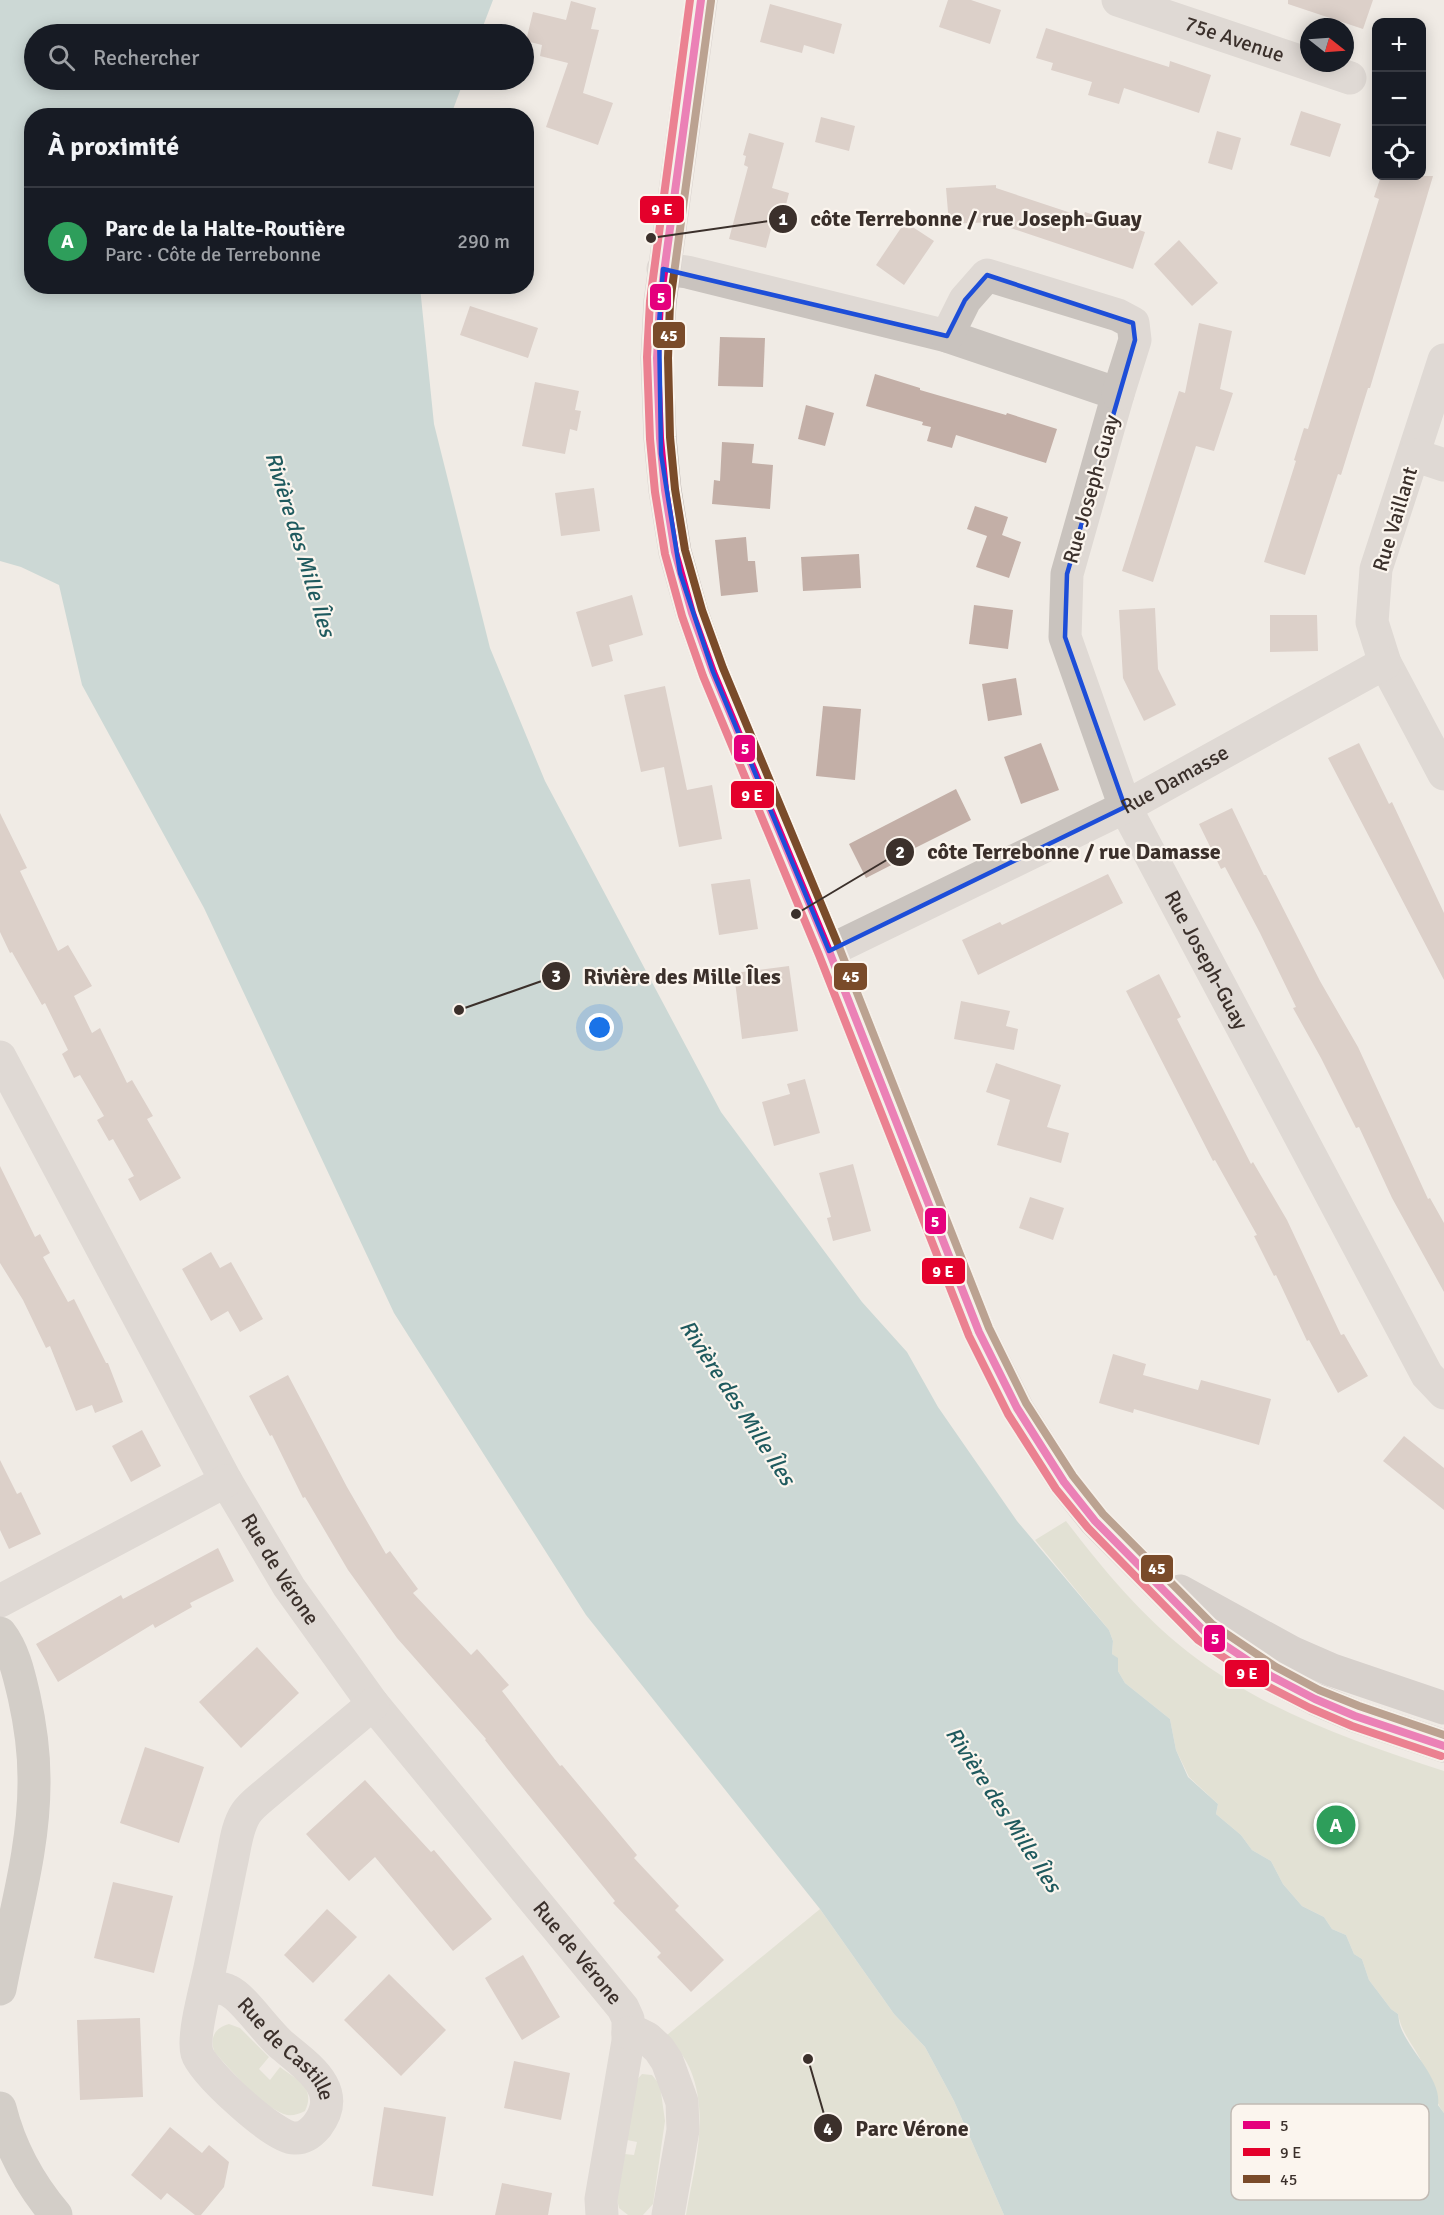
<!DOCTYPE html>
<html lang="fr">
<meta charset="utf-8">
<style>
:root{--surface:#171b24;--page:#242831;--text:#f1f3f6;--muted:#9ea1a6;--line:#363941;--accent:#7a716c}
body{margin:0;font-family:Signika,sans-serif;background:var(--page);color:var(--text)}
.controls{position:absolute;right:18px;top:18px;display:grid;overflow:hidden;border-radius:12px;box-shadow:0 3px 15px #0003}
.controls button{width:54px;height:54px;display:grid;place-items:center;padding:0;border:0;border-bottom:2px solid var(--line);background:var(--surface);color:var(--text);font:30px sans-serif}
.compass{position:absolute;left:1300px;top:18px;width:54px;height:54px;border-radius:50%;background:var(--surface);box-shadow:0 3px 15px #0003;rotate:107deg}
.you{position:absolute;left:600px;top:1028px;width:21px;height:21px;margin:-15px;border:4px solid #fff;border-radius:50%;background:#1a73e8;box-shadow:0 0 0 9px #1a73e833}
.badge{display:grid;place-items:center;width:39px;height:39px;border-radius:50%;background:var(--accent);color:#fff;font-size:20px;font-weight:700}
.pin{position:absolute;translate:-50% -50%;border:3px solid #fff;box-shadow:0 2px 6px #0006}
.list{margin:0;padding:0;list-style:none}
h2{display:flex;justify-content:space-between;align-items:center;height:78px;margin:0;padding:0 24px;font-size:26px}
h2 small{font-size:20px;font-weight:400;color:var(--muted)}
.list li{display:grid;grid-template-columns:39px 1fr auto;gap:18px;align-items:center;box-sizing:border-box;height:108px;padding:0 24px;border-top:2px solid var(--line)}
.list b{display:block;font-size:22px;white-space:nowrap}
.list p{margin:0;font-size:20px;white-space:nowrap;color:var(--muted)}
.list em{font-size:20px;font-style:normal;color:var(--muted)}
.icon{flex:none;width:33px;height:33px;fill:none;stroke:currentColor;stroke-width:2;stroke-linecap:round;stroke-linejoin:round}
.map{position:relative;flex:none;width:1444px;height:2215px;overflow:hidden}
.search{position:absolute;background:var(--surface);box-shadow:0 3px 15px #0003;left:24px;top:24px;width:510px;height:66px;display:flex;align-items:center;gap:15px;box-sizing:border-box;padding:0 21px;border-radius:33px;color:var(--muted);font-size:22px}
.panel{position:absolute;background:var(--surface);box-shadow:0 3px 15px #0003;left:24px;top:108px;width:510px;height:186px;border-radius:24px}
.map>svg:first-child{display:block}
</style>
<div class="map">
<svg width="1444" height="2215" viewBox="0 0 1444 2215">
<rect width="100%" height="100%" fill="#f0ebe5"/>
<!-- green -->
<g fill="#d1d6bf">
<path d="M 1066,1521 C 1102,1568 1141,1615 1188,1652 C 1263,1710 1354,1742 1444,1771 L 1444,2113 C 1433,2099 1430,2081 1423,2065 C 1415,2046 1402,2035 1398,2014 L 1391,2009 L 1369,1980 L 1362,1959 L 1354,1954 L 1346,1935 L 1332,1929 L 1324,1917 L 1302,1906 L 1283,1884 L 1271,1861 L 1252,1850 L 1241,1835 L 1216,1814 L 1218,1804 L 1189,1777 L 1176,1750 L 1170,1719 L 1125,1683 L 1118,1671 L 1117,1658 L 1112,1654 L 1113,1641 L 1109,1630 L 1035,1540 Z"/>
<path d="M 820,1909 L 894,2014 L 925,2047 L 954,2101 L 1004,2215 L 686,2215 C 694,2167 710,2116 690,2069 C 685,2057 675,2045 667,2035 Z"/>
<path d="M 229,2024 L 240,2028 L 269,2057 L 259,2069 L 270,2080 L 280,2067 C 297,2080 316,2087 305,2111 C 299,2114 293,2116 287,2115 C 262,2108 232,2071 215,2053 C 209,2039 214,2028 229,2024 Z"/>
<polygon points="642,2074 652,2075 660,2085 665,2121 653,2204 643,2215 628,2215 619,2208 617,2199 625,2154 634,2155 637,2142 627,2140 636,2081"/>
</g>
<!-- water -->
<path fill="#a1c2c1" d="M 0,0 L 493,0 L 480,34 L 34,34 L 34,80 L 464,80 L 451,115 L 32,116 L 32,286 L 420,287 L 434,424 L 490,648 L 545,781 L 721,1112 L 862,1302 L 907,1352 L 938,1407 L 1017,1521 L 1109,1630 L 1113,1641 L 1112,1654 L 1118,1658 L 1118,1671 L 1125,1683 L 1170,1719 L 1176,1750 L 1188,1777 L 1218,1804 L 1216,1814 L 1241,1835 L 1252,1850 L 1271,1861 L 1283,1884 L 1302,1906 L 1324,1917 L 1332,1929 L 1346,1935 L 1354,1954 L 1362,1959 L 1369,1980 L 1391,2009 L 1398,2014 C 1399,2019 1399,2024 1401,2028 C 1410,2051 1442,2080 1438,2105 L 1444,2113 L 1444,2215 L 1004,2215 L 954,2101 L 925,2047 L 894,2014 L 820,1909 L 586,1615 L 394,1313 L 204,908 L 82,685 L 59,585 L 21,567 L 0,561 Z"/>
<!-- building -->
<g fill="#c3afa7">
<polygon points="948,0 971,0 1001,10 990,44 939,27"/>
<polygon points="1288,0 1373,0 1363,29 1288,4"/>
<polygon points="571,1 596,8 591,29 599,30 583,93 613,103 598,145 546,127 568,63 540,56 542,45 526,41 533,12 566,20"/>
<polygon points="770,4 842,24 834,54 804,45 802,53 760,42"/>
<polygon points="1046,28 1169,67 1170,61 1211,75 1199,113 1124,88 1119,104 1088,95 1092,82 1051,70 1053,63 1036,58"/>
<polygon points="1301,111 1341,124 1330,157 1290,145"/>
<polygon points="821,117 855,126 849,151 815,142"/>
<polygon points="1217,131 1241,138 1232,170 1208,163"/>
<polygon points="749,133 784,143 772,188 789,193 782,220 774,218 766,248 729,239 748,167 744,165 746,156 743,155"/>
<polygon points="1381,176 1433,176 1370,388 1368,388 1341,475 1338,474 1305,575 1264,562 1296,461 1294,460 1304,428 1308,429 1379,199 1374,197"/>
<polygon points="996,185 996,188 1083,217 1085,212 1145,232 1133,269 993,222 949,224 946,188"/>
<polygon points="905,222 934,241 904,285 876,265"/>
<polygon points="1179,240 1218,283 1192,306 1154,264"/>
<polygon points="470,306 538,328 528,358 460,335"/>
<polygon points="1199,323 1232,331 1220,389 1233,393 1214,451 1196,446 1153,582 1122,571 1179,391 1185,393"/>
<polygon points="720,337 765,338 763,387 718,386"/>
<polygon points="875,374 920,388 920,390 1006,415 1007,413 1057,429 1046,463 956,435 952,448 927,441 931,427 922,425 923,422 866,406"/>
<polygon points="535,382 579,391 575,410 581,411 577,431 570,429 565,454 522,446"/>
<polygon points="806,405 834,413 825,446 798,439"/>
<polygon points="722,442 754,444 752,463 773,465 770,509 712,504 714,480 720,481"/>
<polygon points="594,488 600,531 561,536 555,493"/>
<polygon points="975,506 1008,517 1002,535 1021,542 1009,578 976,567 987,536 967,529"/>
<polygon points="746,537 748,561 755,561 758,592 721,596 715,540"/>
<polygon points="859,554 861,588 803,591 801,557"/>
<polygon points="632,595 643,635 609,645 613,661 592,667 576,612"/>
<polygon points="974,605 1013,610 1008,649 969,644"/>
<polygon points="1155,608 1158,669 1176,705 1144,721 1123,678 1119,610"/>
<polygon points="1270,615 1317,615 1318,651 1270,652"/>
<polygon points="1016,678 1022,715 988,721 982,684"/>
<polygon points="665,686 687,790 712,785 722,839 679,847 664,767 641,772 624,695"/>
<polygon points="823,706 861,709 855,780 816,776"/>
<polygon points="1041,743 1059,790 1021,804 1004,757"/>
<polygon points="1359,743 1389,804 1392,802 1444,913 1444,980 1328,758"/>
<polygon points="956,789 971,820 909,851 911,855 866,878 849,844"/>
<polygon points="1232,808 1264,875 1266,875 1320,981 1358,1047 1428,1199 1430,1198 1444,1223 1444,1292 1392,1198 1359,1127 1356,1128 1321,1058 1293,1008 1296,1007 1260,933 1225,867 1221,869 1199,824"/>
<polygon points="0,813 27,868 20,871 58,951 68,945 92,986 74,996 92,1033 100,1028 127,1083 132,1080 153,1116 147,1119 181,1178 140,1201 128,1179 134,1176 113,1139 109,1141 97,1120 104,1116 80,1075 74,1078 62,1054 68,1050 45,1003 42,1005 12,952 10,953 0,932"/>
<polygon points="1108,874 1123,903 978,975 962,940 1000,922 1002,925"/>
<polygon points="750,879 758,929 719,935 711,884"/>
<polygon points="789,966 798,1031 742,1039 734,973"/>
<polygon points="1159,974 1181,1017 1177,1019 1251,1164 1253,1162 1287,1220 1341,1335 1344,1334 1368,1376 1338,1393 1309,1340 1307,1341 1276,1275 1274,1276 1254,1236 1257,1235 1215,1160 1213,1161 1126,991"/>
<polygon points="961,1001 1010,1011 1006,1026 1018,1029 1014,1050 954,1039"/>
<polygon points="996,1063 1061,1085 1047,1127 1069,1133 1061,1163 997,1145 1010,1100 986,1092"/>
<polygon points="805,1079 820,1133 774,1146 762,1102 790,1094 787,1084"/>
<polygon points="853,1164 871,1231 833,1241 827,1218 831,1217 819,1173"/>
<polygon points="0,1166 35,1237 40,1234 50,1253 43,1257 68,1302 74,1299 106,1363 108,1363 123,1402 95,1413 92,1405 76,1411 50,1346 46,1348 23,1300 0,1263"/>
<polygon points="1030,1197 1064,1208 1053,1240 1019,1228"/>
<polygon points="211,1252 220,1268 231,1262 263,1319 240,1332 228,1311 211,1321 182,1269"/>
<polygon points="1113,1354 1146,1364 1143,1375 1198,1390 1201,1380 1271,1399 1259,1445 1134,1409 1133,1413 1099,1403"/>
<polygon points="288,1375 347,1487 386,1554 390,1551 418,1589 413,1593 471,1655 477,1649 509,1685 502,1691 560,1766 562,1765 637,1855 634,1858 679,1906 675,1910 724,1960 691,1992 657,1957 661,1953 613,1903 615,1901 513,1776 485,1740 486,1739 397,1638 348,1570 305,1497 303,1498 272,1435 270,1436 249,1396"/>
<polygon points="142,1430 161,1466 131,1482 112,1446"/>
<polygon points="1404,1436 1444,1468 1444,1510 1383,1461"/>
<polygon points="0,1460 17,1494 21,1492 41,1534 9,1549 0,1530"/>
<polygon points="218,1548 234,1581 190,1603 192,1607 155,1628 153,1624 58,1682 36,1644 121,1595 123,1599"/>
<polygon points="257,1647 299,1693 241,1748 199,1702"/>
<polygon points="145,1747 204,1767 179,1843 120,1823"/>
<polygon points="365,1780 431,1852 434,1850 492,1919 453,1951 375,1857 349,1881 306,1834"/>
<polygon points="113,1882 173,1896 154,1973 94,1958"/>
<polygon points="327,1909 357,1937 313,1983 284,1955"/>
<polygon points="523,1955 560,2017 522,2040 485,1978"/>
<polygon points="389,1974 446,2030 401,2076 344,2020"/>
<polygon points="140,2018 143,2097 80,2100 77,2020"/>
<polygon points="514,2061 570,2073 561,2120 504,2108"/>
<polygon points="384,2107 446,2117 433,2196 372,2186"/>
<polygon points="170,2127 202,2153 209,2145 229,2162 224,2187 201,2215 195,2215 167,2193 161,2200 131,2175"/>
<polygon points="502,2183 552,2193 548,2215 495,2215"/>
</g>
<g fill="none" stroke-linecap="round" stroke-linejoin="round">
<!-- minor -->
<g stroke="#c9c3be" stroke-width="33">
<path id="s1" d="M 1118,0 L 1350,78"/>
<path id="s2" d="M 663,269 L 687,272 L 947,336 L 1118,394 L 1067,574 L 1065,637 L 1125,807 L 1427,1375 L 1444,1393"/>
<polyline points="947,336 965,300 987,275 1118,315 1133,323 1135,340 1118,394"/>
<polyline points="1444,360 1376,569 1372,622 1385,663 1444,774"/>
<polyline points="1414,455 1444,465"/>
<path id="s3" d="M 829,951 L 1125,807 L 1385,663"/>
<path id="s4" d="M 0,1057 L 226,1481 L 289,1587 L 373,1704 L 623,2008 L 628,2019 L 628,2041 L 601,2199 L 602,2215"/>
<polyline points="0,1601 226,1481"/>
<path id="s5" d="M 207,1986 C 214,1987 222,1987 229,1991 C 244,1998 267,2033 283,2046 C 308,2067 344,2090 317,2126 C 311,2133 304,2139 294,2138 C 274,2138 202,2071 197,2053 C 192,2036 206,1987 210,1968 C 217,1934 224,1899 231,1865 C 235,1849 236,1828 246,1813 C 250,1807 256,1802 262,1797 L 373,1704"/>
<polyline points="628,2033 639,2034 647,2038 659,2049 667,2061 682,2102 683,2130 668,2215"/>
</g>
<!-- major -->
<g stroke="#b8b1ad" stroke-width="33">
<polyline points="701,0 660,302 657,358 660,438 665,490 675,552 692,613 713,672 829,951 979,1332 1017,1408 1064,1482 1095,1521 1205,1632 1271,1676 1315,1699 1355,1716 1444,1746"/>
<polyline points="1180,1591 1293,1653 1332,1670 1444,1708"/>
</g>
<!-- highway -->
<g stroke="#afaaa4" stroke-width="33">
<path d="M 0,1633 C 14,1651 19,1675 24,1696 C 30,1723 34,1750 34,1778 C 35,1849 13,1919 0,1989"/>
<path d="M 0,2108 C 10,2148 29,2183 56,2215"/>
</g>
<!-- bus-1 casing -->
<g stroke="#fbf5ee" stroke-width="12">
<polyline id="bus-1" points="701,0 660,302 657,358 660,438 665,490 675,552 692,613 713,672 829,951 979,1332 1017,1408 1064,1482 1095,1521 1205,1632 1271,1676 1315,1699 1355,1716 1444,1746"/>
</g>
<!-- bus-2 casing -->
<g stroke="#fbf5ee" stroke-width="12">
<polyline id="bus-2" points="690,0 650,301 647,357 650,439 655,492 665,554 682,616 703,676 819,955 969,1336 1008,1414 1056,1489 1088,1528 1198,1640 1265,1685 1310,1708 1352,1726 1441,1756"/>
</g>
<!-- bus-3 casing -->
<g stroke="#fbf5ee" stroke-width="12">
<polyline id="bus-3" points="711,1 670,303 668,358 670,437 675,489 685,550 702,610 723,668 839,947 989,1328 1026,1403 1073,1476 1103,1514 1212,1624 1276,1667 1319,1690 1359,1706 1444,1735"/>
</g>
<!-- bus-1 -->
<use href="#bus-1" stroke="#e5007d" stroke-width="8"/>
<!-- bus-2 -->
<use href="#bus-2" stroke="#e4002b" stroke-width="8"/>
<!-- bus-3 -->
<use href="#bus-3" stroke="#7a4b2a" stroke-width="8"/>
</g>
<!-- marked area -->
<path d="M0 0H1444V2215H0ZM 663,269 L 947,336 L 965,300 L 987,275 L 1133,323 L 1135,340 L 1067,574 L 1065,637 L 1125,807 L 829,951 L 713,672 L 680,573 L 661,454 L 659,324 Z" fill="#f0ebe5" fill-opacity=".55" fill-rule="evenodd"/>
<path fill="none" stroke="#1d4ed8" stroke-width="4.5" stroke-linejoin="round" d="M 663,269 L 947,336 L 965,300 L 987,275 L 1133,323 L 1135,340 L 1067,574 L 1065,637 L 1125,807 L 829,951 L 713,672 L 680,573 L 661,454 L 659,324 Z"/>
<g text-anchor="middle" stroke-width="4.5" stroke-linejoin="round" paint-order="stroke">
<!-- street labels -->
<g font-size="21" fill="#3b302b" stroke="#fbf5ee">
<text dy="7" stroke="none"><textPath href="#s1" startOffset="123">75e Avenue</textPath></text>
<text transform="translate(1091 489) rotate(-74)" y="7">Rue Joseph-Guay</text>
<text transform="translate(1395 519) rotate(-73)" y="7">Rue Vaillant</text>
<text dy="7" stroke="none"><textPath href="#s3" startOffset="386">Rue Damasse</textPath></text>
<text dy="7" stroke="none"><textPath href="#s2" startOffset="1076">Rue Joseph-Guay</textPath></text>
<text dy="7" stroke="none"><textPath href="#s4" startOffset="584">Rue de Vérone</textPath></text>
<text dy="7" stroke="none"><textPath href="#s4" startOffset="1070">Rue de Vérone</textPath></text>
<text dy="7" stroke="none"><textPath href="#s5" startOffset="105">Rue de Castille</textPath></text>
</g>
<!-- water labels -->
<g font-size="22" font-style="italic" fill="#1f5a5e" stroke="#fbf5ee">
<text transform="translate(301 544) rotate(73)" y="8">Rivière des Mille Îles</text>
<text transform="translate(738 1402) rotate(57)" y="8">Rivière des Mille Îles</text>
<text transform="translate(1004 1809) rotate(57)" y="8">Rivière des Mille Îles</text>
</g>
</g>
<!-- legend -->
<rect x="1231" y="2104" width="198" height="96" rx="9" fill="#fbf5ee" stroke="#c1bab4" stroke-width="1.5"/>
<rect x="1243" y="2121" width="27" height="8" fill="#e5007d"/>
<rect x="1243" y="2148" width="27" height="8" fill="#e4002b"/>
<rect x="1243" y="2175" width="27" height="8" fill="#7a4b2a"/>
<g font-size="16" fill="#3b302b">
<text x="1280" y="2131">5</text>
<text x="1280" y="2158">9 E</text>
<text x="1280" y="2185">45</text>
</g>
<!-- callouts -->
<path fill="none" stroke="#3b302b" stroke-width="2" d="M651 238L783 219M796 914L900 852M459 1010L556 976M808 2059L828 2128"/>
<g fill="#3b302b" stroke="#fbf5ee" stroke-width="2">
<circle cx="651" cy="238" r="6"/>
<circle cx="796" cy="914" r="6"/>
<circle cx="459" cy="1010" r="6"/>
<circle cx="808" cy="2059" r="6"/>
<circle cx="783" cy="219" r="15"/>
<circle cx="900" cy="852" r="15"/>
<circle cx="556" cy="976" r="15"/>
<circle cx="828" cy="2128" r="15"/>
</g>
<g font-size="18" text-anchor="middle" font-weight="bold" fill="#fff">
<text x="783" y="225">1</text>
<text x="900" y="858">2</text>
<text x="556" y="982">3</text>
<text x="828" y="2135">4</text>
</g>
<g font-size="22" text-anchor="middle" font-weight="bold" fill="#3b302b" stroke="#fbf5ee" stroke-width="4.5" stroke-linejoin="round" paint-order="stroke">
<text x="976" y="226">côte Terrebonne / rue Joseph-Guay</text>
<text x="1074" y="859">côte Terrebonne / rue Damasse</text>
<text x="682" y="984">Rivière des Mille Îles</text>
<text x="912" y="2136">Parc Vérone</text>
</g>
<g stroke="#fbf5ee" stroke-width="2">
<rect x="639" y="195" width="46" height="29" rx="6" fill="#e4002b"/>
<rect x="649" y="283" width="23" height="28" rx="6" fill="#e5007d"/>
<rect x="652" y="321" width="34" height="28" rx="6" fill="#7a4b2a"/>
<rect x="733" y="734" width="23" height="29" rx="6" fill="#e5007d"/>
<rect x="730" y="780" width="45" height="29" rx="6" fill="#e4002b"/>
<rect x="833" y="962" width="35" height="29" rx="6" fill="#7a4b2a"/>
<rect x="924" y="1207" width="23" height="28" rx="6" fill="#e5007d"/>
<rect x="921" y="1257" width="45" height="28" rx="6" fill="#e4002b"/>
<rect x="1140" y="1554" width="34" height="29" rx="6" fill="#7a4b2a"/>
<rect x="1203" y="1624" width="23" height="29" rx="6" fill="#e5007d"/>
<rect x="1224" y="1659" width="46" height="29" rx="6" fill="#e4002b"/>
</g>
<g font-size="16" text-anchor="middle" font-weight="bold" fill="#fff">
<text x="662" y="215">9 E</text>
<text x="661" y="303">5</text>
<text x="669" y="341">45</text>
<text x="745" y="754">5</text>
<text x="752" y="801">9 E</text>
<text x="851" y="982">45</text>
<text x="935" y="1227">5</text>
<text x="943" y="1277">9 E</text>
<text x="1157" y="1574">45</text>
<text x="1215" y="1644">5</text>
<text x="1247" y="1679">9 E</text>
</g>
</svg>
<div class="controls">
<button>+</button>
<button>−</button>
<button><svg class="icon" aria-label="locate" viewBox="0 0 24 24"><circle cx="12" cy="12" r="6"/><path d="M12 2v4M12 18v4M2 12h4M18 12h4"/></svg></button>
</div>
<svg class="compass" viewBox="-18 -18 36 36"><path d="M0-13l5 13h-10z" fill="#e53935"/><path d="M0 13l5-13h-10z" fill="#9ea1a6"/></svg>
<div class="you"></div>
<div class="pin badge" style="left:1336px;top:1825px;background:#2e9e5b">A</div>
<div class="search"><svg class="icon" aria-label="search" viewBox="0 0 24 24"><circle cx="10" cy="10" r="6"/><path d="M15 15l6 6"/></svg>Rechercher</div>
<section class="panel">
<h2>À proximité<small></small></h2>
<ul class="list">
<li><span class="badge" style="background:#2e9e5b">A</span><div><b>Parc de la Halte-Routière</b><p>Parc · Côte de Terrebonne</p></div><em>290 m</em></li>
</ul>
</section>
</div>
